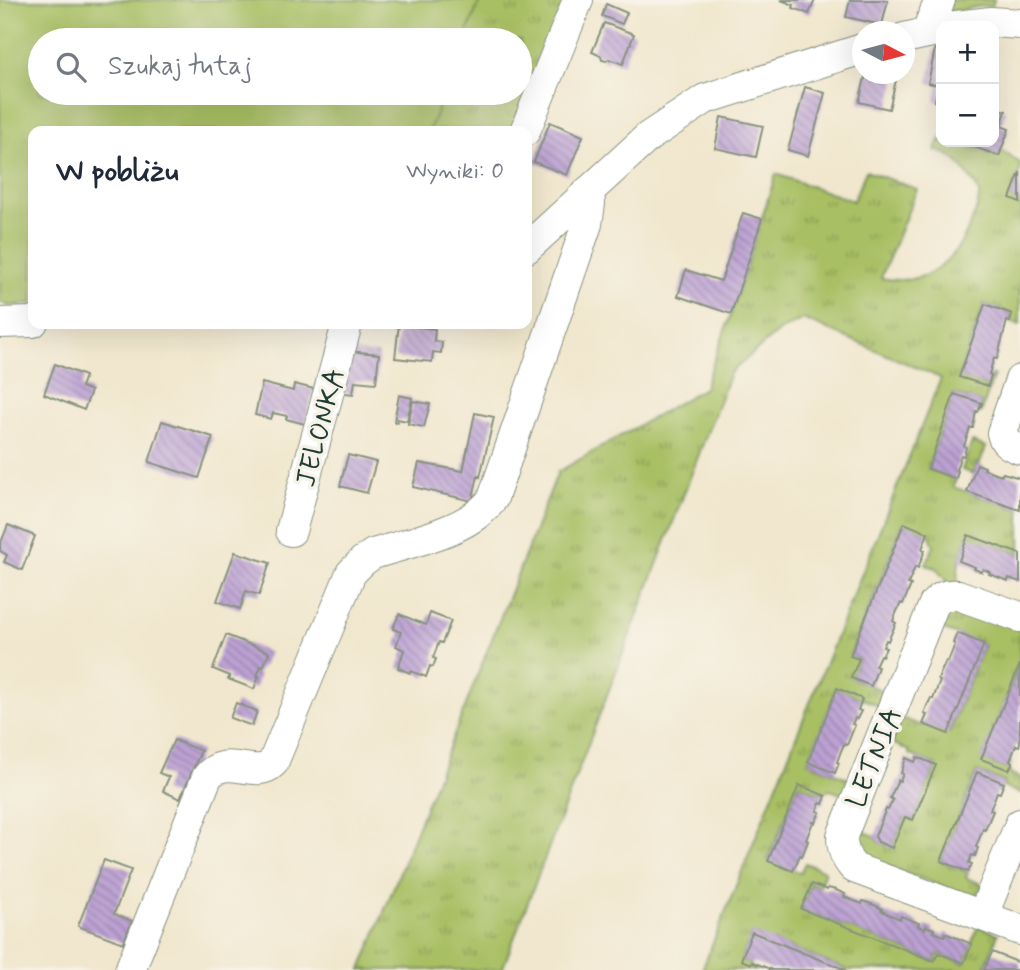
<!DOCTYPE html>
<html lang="pl">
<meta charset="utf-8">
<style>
:root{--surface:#fff;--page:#f6f6f7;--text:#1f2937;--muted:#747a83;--line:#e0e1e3}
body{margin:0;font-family:Mynerve,sans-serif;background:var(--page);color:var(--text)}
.controls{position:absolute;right:21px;top:21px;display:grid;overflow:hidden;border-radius:14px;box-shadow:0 7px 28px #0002}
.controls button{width:63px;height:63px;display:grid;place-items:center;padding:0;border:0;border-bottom:2px solid var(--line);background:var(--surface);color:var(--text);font:35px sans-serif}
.compass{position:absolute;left:852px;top:21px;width:63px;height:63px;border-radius:50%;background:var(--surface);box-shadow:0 7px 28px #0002;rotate:96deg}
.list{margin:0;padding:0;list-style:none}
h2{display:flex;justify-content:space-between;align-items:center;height:91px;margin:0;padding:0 28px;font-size:30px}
h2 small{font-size:23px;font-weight:400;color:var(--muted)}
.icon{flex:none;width:38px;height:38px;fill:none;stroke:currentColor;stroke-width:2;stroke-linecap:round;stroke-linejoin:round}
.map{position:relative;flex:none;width:1020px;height:970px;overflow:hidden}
.search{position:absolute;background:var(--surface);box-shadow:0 7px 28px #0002;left:28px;top:28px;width:504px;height:77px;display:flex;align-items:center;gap:18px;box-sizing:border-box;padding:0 24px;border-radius:38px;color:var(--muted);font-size:26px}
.panel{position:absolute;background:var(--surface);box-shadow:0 7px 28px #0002;left:28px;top:126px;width:504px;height:203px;border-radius:14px}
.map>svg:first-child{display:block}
</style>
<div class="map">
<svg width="1020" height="970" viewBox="0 0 1020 970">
<defs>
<pattern id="grass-tufts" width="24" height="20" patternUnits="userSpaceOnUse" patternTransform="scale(1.75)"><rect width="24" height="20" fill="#a8bf64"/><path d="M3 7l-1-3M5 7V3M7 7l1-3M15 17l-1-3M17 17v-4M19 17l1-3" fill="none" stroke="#889c53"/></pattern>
<pattern id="building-back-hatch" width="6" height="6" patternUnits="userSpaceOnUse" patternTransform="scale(1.75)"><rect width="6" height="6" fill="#bca1d3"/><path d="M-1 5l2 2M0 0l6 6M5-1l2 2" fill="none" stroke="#9884ac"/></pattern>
</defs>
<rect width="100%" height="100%" fill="#f7f3e8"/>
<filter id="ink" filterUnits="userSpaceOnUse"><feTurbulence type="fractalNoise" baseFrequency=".0143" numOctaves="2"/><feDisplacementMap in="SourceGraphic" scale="14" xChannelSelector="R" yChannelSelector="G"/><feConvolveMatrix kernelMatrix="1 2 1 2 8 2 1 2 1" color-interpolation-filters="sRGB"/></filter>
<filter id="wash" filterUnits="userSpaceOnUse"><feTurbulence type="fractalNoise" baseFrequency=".00686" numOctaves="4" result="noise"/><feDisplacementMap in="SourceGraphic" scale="28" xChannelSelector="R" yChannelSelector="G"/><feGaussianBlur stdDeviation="1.57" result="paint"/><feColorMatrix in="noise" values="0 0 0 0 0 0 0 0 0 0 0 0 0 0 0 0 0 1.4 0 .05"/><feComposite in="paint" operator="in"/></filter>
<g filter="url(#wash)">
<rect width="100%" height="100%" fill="#f1e7ce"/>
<!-- grass -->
<g fill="url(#grass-tufts)" stroke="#647e4c" stroke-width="2">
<polygon points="480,0 572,0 519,131 429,131 444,93 520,93 520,40 464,40"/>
<polygon points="948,0 994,0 992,6 981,6 942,14"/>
<path d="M 941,138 L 941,142 L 959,142 L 998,156 L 1001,150 L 1020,163 L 1020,171 L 1010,198 L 1020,202 L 1020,325 L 1010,322 L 1012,314 L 984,304 L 959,376 L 987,386 L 991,375 L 994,375 L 981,413 L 978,412 L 981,403 L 954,394 L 928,469 L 956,479 L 953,487 L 1020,510 L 1020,554 L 968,536 L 959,561 L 957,583 L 949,585 L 936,568 L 926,565 L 934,545 L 929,534 L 903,524 L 850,655 L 859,659 L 852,678 L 888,693 L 883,707 L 837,689 L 808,762 L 854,781 L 848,797 L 831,790 L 819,793 L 799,785 L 768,860 L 800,873 L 805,863 L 825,871 L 819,887 L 811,884 L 802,909 L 934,961 L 938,953 L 964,963 L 978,926 L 998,934 L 984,970 L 847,970 L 752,933 L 741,960 L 751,964 L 750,967 L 758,970 L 702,970 L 941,378 L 803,319 L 779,331 L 730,373 L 502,970 L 361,970 L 558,472 L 704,388 L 731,314 L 776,174 L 853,201 L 866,171 L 917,189 L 881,278 C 926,287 953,265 970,225 C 974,215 980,204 979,194 C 979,188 959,162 954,159 C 949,154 941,152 935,150 Z"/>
<polygon points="972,442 986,447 979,465 977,464 973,474 962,470"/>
<polygon points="954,608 1020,628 1020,663 982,759 1009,770 1009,773 1020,778 1020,793 1003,787 1004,782 977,772 941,861 968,872 966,878 984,885 975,896 971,897 862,857 855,850 857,829 875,836 878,842 892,847 905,817 913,820 936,765 909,754 909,751 892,743 902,718 922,726 923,724 949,733 984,644 938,628 947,611"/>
</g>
<!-- garden -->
<polygon fill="#a8bf64" stroke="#647e4c" stroke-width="2" points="0,0 480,0 464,40 40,40 40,93 444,93 429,131 33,131 33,303 9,306 0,302"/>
<g id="blocks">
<!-- building -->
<g fill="url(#building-back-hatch)">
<polygon points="781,0 815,0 809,14 793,8 794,5"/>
<polygon points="850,0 888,0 882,25 846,17"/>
<polygon points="606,4 627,13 622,24 602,16"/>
<polygon points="604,23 634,34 623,64 609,59 606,61 602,60 601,56 592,52"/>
<polygon points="935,49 941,50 941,103 935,102 938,85 928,83"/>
<polygon points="866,74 887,74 897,76 889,109 859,102"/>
<polygon points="805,87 825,93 808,156 788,150"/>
<polygon points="994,100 997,108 1006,111 1001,126 1009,129 999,156 960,142 994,142"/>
<polygon points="721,117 763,126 756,157 715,148"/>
<polygon points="550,122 583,136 567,175 534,162"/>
<polygon points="1020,172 1020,202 1010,198"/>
<polygon points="743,213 762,219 731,314 678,296 686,270 721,281"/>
<polygon points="985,304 1012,314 1010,322 1007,321 997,359 994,358 989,374 991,375 988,386 959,377"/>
<polygon points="399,324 435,329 434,341 442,342 441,353 433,352 432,362 395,358"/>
<polygon points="347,351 379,354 376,383 355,381 353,394 337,392"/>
<polygon points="55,364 85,376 81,387 91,391 84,410 44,394"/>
<polygon points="262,383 293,391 294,384 314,389 305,424 286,419 287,416 273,413 271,419 255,415"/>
<polygon points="954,394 982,403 978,412 976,411 973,428 970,428 964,446 966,447 964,456 961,455 956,470 958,471 956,479 928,469"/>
<polygon points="399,395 412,398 407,421 397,419 397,422 394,422"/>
<polygon points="413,401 430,404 424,427 408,424"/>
<polygon points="475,413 494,417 480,477 478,476 472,501 413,487 419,463 463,471"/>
<polygon points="162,421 213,437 199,478 149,462"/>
<polygon points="348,455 376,462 367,493 340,486"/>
<polygon points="977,464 985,467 984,469 995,473 1002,475 1003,473 1020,478 1020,510 967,492"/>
<polygon points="904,523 928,533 922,549 925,550 918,568 915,567 908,584 911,585 903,604 901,603 897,611 893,621 896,623 888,641 886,640 883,647 886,648 882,656 880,655 875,666 878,667 871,686 851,678 859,659 850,656"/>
<polygon points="8,525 35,536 22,570 4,562 7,555 0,551 0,545"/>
<polygon points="968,535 1020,554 1020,582 1009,578 1008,581 989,574 990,572 983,569 982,572 974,569 975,567 959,561"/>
<polygon points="235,552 270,563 259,595 246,591 240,609 217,601"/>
<polygon points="430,613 451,621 442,643 439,642 433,658 436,659 433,667 430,666 426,677 411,671 410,673 398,668 404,650 396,646 401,632 393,629 399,614 426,625"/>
<polygon points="957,633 984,644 948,734 923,724 927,715 924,714 927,706 931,698 933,699 940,681 938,680 941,672 946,661 948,662 955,644 953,643"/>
<polygon points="226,635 269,652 263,667 261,666 257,676 259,676 254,689 228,679 230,676 213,669"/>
<polygon points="1020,664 1020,743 1019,746 1016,745 1010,761 1013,762 1009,770 981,759"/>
<polygon points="837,688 862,699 858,710 861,711 857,719 855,718 852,724 855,725 847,745 844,744 841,751 837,762 839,763 835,773 808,762"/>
<polygon points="236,703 257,711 252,726 230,718"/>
<polygon points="174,740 201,751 180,799 163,791 169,777 159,773"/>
<polygon points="917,757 936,765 913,820 905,817 892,848 878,842 875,836 886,809 888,810 893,800 890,798 898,780 900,781 903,774 901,773 906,758 915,762"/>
<polygon points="977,772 1004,783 1000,793 997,792 990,810 993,811 985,830 983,829 976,847 978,848 975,856 972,855 969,863 972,864 968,872 941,861"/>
<polygon points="799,785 826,796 823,804 820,803 817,811 820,812 815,823 813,822 806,840 808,841 802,856 800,855 793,871 768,861"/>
<polygon points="104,860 131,870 114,914 132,921 123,943 78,926"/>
<polygon points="812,884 827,890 828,888 836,890 845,894 844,897 862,904 863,901 874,905 882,909 881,911 900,919 901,916 919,923 918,926 925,929 926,926 934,929 933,932 944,936 945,933 972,944 964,963 938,953 934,961 801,909"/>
<polygon points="752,932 791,948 846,970 769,970 770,969 752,962 751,964 741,960"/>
<polygon points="992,952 1020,963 1020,970 984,970"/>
</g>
</g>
</g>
<g filter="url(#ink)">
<use href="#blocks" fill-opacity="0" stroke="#889281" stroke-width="2"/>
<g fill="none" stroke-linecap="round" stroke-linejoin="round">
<!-- minor casing -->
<g stroke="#889281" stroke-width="32">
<g id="minor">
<polyline points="956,26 991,22 1020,24"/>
<polyline points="926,33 940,0"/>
<polyline points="904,38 941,30"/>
<polyline points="525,131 578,0"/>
<polyline points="527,248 648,137 705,99 862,49"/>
<polyline points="0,323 33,322"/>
<path d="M 1020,380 L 1002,433 C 1004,443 1011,446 1020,449"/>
<polyline points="291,531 347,324"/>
<path d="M 1020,617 L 958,595 C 947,594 941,596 934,604 L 842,836 C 842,849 845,858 854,868 L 1020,930"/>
<polyline points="983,915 1020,824"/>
<path d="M 130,970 L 207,777 C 226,752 255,781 273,763 L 351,573 L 363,561 L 373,554 C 410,542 471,531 493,498 L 587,224 L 590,204 L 589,191"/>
</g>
</g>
<!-- minor -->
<use href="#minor" stroke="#fff" stroke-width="30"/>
</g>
</g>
<g text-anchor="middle" stroke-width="7" stroke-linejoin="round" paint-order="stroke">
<!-- street labels -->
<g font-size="28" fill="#1f3d34" stroke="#f7f3e8">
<text transform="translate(319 427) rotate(-75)" y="10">JELONKA</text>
<text transform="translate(873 757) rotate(-68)" y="10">LETNIA</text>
</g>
</g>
</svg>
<div class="controls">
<button>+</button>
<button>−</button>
</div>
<svg class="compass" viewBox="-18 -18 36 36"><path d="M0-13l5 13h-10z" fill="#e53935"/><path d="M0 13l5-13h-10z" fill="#747a83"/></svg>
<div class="search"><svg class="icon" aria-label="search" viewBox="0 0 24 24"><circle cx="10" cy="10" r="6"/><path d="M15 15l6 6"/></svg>Szukaj tutaj</div>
<section class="panel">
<h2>W pobliżu<small>Wyniki: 0</small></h2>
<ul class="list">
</ul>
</section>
</div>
